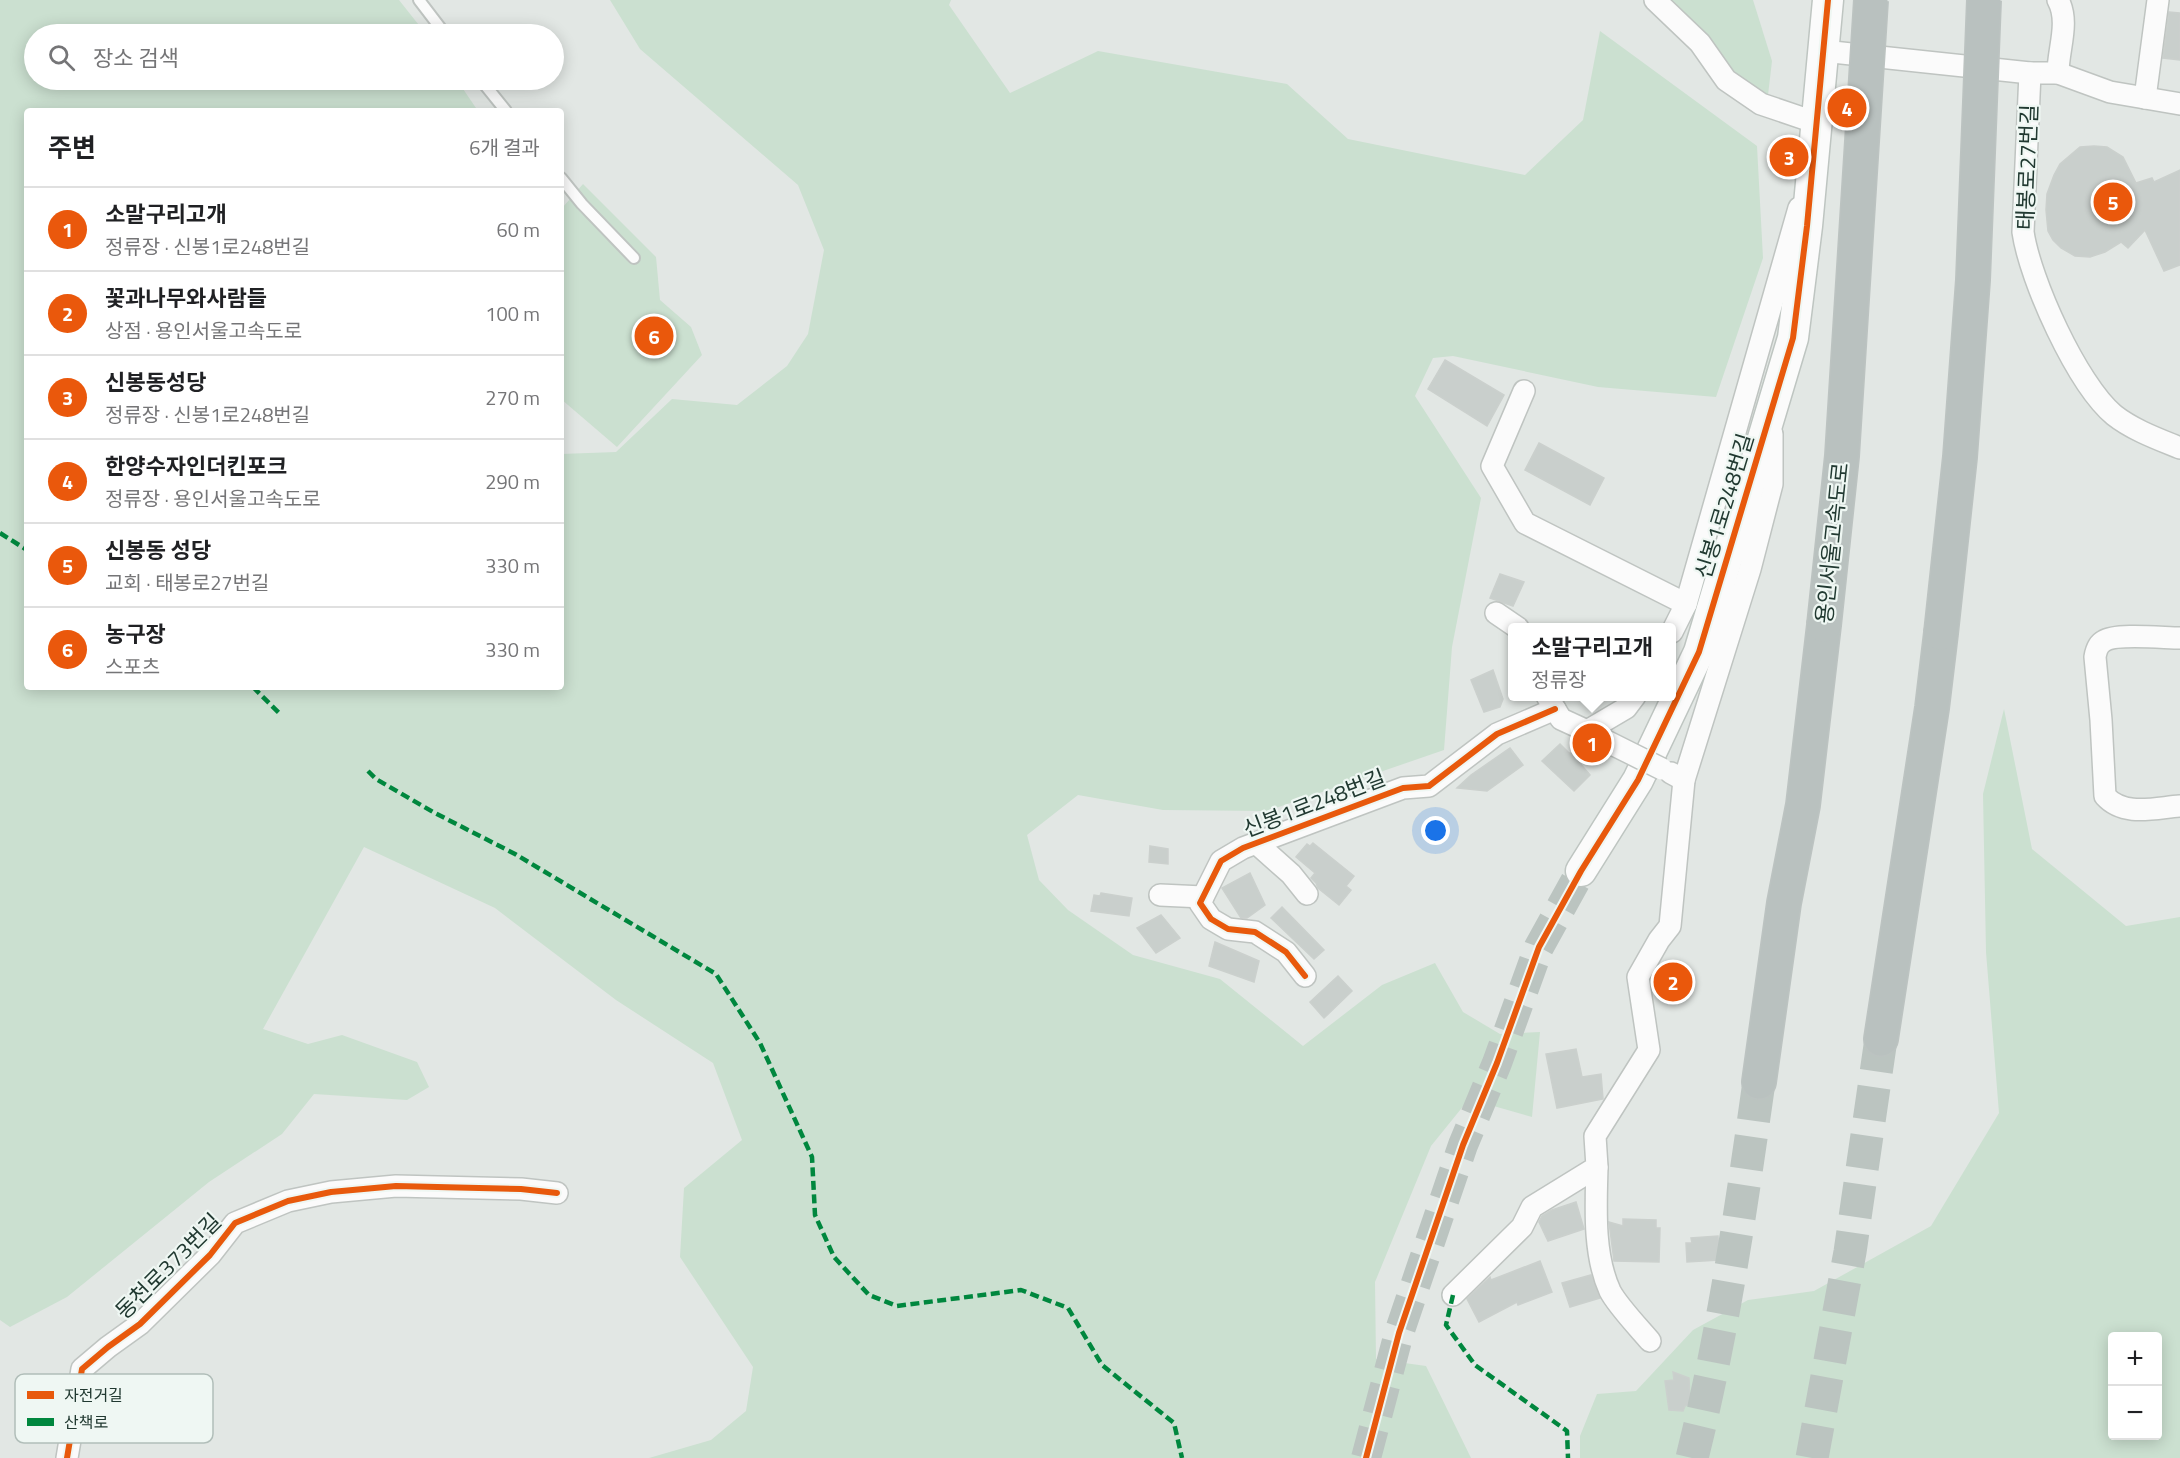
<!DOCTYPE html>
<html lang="ko">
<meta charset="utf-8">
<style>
:root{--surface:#fff;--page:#f6f6f6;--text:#202124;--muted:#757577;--line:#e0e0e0;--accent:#ea580c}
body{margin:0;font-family:"Titillium Web","Noto Sans KR",sans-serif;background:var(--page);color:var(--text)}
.controls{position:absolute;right:18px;bottom:18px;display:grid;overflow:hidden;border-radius:6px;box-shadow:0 3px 15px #0003}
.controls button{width:54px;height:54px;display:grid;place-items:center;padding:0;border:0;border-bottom:2px solid var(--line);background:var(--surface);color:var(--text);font:30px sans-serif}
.you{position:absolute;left:1436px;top:831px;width:21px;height:21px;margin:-15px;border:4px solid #fff;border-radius:50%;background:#1a73e8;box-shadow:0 0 0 9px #1a73e833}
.badge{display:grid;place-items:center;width:39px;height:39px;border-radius:50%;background:var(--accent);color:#fff;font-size:20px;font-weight:700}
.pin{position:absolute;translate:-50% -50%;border:3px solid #fff;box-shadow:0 2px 6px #0006}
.popup{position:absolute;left:1508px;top:623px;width:168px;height:78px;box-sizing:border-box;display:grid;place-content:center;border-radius:6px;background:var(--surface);filter:drop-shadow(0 2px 4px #0005);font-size:20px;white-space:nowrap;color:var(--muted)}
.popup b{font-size:22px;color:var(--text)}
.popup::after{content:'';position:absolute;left:50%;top:100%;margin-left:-12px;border:12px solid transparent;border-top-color:var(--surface)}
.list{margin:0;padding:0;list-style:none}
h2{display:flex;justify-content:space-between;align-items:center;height:78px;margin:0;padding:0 24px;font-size:26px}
h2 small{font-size:20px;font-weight:400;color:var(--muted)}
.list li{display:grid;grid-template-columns:39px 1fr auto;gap:18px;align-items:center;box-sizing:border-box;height:84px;padding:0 24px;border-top:2px solid var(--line)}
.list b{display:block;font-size:22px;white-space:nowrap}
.list p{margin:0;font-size:20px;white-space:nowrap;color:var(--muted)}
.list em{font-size:20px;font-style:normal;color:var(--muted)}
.icon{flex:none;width:33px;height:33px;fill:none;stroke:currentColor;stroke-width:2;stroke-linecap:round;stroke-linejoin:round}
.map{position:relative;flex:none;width:2180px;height:1458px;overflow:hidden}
.search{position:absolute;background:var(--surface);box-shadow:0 3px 15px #0003;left:24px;top:24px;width:540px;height:66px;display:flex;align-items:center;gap:15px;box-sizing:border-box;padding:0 21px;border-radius:33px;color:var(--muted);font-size:22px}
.panel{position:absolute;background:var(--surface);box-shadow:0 3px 15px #0003;left:24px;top:108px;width:540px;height:582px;border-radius:6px}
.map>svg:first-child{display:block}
</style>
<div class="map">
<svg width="2180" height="1458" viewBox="0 0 2180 1458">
<rect width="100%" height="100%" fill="#e2e7e4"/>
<!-- green -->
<g fill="#cbe0d0" fill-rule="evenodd">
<polygon points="0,0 399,0 426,34 34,34 34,80 457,80 478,111 27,111 27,687 561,687 561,454 616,452 672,399 737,405 787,366 808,334 824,250 798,185 640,49 610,0 951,0 949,5 1010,93 1098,51 1287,84 1348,139 1525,175 1583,120 1600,31 1757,146 1763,258 1716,397 1598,387 1453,356 1433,358 1415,396 1481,498 1452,647 1444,750 1267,811 1163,810 1078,795 1027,835 1039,880 1068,910 1133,955 1220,979 1303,1046 1382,985 1435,963 1463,1012 1500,1034 1540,1032 1532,1117 1469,1099 1431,1146 1375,1282 1376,1359 1426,1366 1471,1458 649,1458 711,1440 746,1411 753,1367 680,1257 684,1188 742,1140 713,1063 616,1000 495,908 364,847 263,1029 308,1044 342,1035 417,1062 429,1087 407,1100 314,1094 282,1134 209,1182 67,1297 10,1327 0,1320"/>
<polygon points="1662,0 1753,0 1772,61 1768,95 1727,76"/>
<polygon points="583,184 656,257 660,300 691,327 702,355 617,447 561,399 561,206 563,207"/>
<path d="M 2004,709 L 2032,849 L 2126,926 L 2180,917 L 2180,1458 L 1580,1458 L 1580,1436 L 1597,1394 L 1636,1391 L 1693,1330 L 1748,1300 L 1814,1291 L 1931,1226 L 1999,1113 L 1986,952 L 1983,794 ZM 2112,1336 L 2158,1336 L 2158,1436 L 2112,1436 Z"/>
</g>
<!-- building -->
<g fill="#c9cfcc" stroke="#cbd0cd" stroke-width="1.5">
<polygon points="2169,12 2180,13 2180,60 2163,58"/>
<polygon points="2094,146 2107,147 2123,157 2136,183 2152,178 2154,182 2180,170 2180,265 2164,271 2145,230 2128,248 2121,242 2105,252 2090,257 2075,256 2061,248 2053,240 2048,231 2046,210 2047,194 2054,175 2060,164 2080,147"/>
<polygon points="1445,360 1504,395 1487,426 1428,389"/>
<polygon points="1539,443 1604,478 1590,505 1525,470"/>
<polygon points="1500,574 1524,582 1513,606 1490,598"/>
<polygon points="1493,670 1503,699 1500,707 1484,712 1471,680"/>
<polygon points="1560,744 1569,753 1571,753 1590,775 1574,791 1542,761"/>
<polygon points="1510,748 1523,765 1487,791 1457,788 1471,775"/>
<polygon points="1313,843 1354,876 1346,886 1351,890 1339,905 1318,888 1316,883 1311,878 1315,873 1296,857 1307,844 1310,846"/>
<polygon points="1150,846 1168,849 1168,864 1149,862"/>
<polygon points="1250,873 1265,905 1247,918 1241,918 1222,888"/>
<polygon points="1101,893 1132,898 1129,916 1091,911 1094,895 1100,896"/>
<polygon points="1282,907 1324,950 1314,959 1271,918"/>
<polygon points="1161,915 1180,938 1156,953 1137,928"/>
<polygon points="1215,942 1259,961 1254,982 1209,966"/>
<polygon points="1338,976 1352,991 1324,1018 1310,1002"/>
<polygon points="1576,1049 1582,1077 1601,1074 1603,1099 1557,1108 1546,1054"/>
<polygon points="1576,1202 1584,1229 1548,1241 1539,1222 1542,1216 1552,1210"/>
<polygon points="1623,1219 1656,1220 1656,1228 1660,1228 1659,1262 1614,1261 1609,1222 1623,1226"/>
<polygon points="1718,1236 1719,1260 1687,1262 1686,1243 1692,1243 1691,1238"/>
<polygon points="1540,1261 1552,1292 1518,1305 1517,1302 1479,1322 1467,1299 1490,1277 1491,1280"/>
<polygon points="1591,1275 1600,1298 1570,1307 1562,1283"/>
<polygon points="1673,1372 1689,1378 1690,1403 1685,1406 1683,1411 1669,1410 1665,1381 1674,1380"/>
</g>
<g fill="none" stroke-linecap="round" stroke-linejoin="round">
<!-- secondary-tunnel -->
<polyline stroke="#bbc4c0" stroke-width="30" stroke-dasharray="30 15" stroke-linecap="butt" points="1366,1458 1399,1333 1463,1145 1497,1063 1539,947 1581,871"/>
<!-- highway-tunnel -->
<g stroke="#bbc4c0" stroke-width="33" stroke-dasharray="33 16" stroke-linecap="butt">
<path d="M 1692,1458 C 1723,1334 1741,1209 1759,1082"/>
<polyline points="1812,1458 1850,1252 1881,1039"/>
</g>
<!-- lane casing -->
<g stroke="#bfc4c1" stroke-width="14">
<g id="lane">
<polyline points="419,0 445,34"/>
<polyline points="481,80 506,111"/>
<polyline points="561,178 582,204 634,258"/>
</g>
</g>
<!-- street casing -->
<g stroke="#bfc4c1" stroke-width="24">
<g id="street">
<polyline points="1655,0 1700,43 1726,80 1761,104 1817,123"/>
<polyline points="1823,51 2030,73 2058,73 2110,92 2180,104"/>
<path d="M 2030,73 L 2023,232 C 2030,280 2077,384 2114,415 C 2133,430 2158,439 2180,448"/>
<path d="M 2058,73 C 2058,49 2070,22 2058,0"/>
<polyline points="2145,98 2158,0"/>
<polyline points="1524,391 1492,466 1525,523 1686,604"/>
<polyline points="1496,613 1518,628"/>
<polyline points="1672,632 1686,604 1799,208"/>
<path d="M 2180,638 C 2164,638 2116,633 2104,641 C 2098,644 2096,651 2095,657 L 2101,720 L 2105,796 C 2124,817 2154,808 2180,806"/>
<polyline points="1547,696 1561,719 1587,731"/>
<polyline points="1606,741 1587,731 1626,708 1635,696"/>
<polyline points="1671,773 1684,780 1750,569 1772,484 1772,434"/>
<polyline points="1256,843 1291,874 1307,894"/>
<polyline points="1160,895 1203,897"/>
<polyline points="1305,976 1286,952 1255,932 1228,929 1211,919 1200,903 1221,861 1243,848 1403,788 1429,786 1497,734 1555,709"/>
<path d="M 1597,1167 C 1596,1206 1593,1254 1610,1291 C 1617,1305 1639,1328 1650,1341"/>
<polyline points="1453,1295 1522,1227 1532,1207 1597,1167 1595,1136 1649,1050 1638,977 1659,940 1670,926 1684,780"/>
<polyline points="67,1458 82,1369 108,1347 140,1324 210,1255 235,1223 288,1201 331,1192 396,1186 521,1189 557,1193"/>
</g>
</g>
<!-- secondary casing -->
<g stroke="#bec5c1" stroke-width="33">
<polyline id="secondary" points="1581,871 1638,780 1699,652 1793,338 1807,226 1828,0"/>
</g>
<!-- highway casing -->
<g stroke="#bcc3c1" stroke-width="36">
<g id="highway">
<polyline points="1881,1039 1932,708 1941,633"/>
<polyline points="1759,1082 1784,903 1803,805 1824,625"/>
</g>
</g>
<!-- lane -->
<use href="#lane" stroke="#fbfbfb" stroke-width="10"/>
<!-- street -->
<use href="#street" stroke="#fbfbfb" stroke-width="21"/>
<!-- secondary -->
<use href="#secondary" stroke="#fbfbfb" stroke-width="30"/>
<!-- highway -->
<use href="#highway" stroke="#b9c1bf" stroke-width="33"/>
<!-- street-bridge casing -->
<g stroke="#bfc4c1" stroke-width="24" stroke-linecap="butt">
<polyline id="street-bridge" points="1606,741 1662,769"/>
</g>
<!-- highway-bridge casing -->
<g stroke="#bcc3c1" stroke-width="36" stroke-linecap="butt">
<g id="highway-bridge">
<polyline points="1824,625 1842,456 1871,0"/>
<polyline points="1941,633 1960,457 1973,280 1984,0"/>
</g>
</g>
<!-- street-bridge -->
<use href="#street-bridge" stroke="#fbfbfb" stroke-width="21"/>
<!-- highway-bridge -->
<use href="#highway-bridge" stroke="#b9c1bf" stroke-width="33"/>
<!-- quiet -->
<g stroke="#00873e" stroke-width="4.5" stroke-dasharray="9 4.5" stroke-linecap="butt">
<polyline points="0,533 27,550"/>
<polyline points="253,687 279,713"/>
<polyline points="368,771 376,779 433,812 515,854 716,974 760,1043 812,1157 815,1215 834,1257 869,1295 897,1306 1021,1290 1068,1308 1102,1365 1174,1423 1182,1458"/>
<polyline points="1453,1295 1446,1325 1475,1365 1567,1431 1568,1458"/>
</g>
<!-- cycleway casing -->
<g stroke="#eff7f3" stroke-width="10">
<g id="cycleway">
<polyline points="1305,976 1286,952 1255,932 1228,929 1211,919 1200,903 1221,861 1243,848 1403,788 1429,786 1497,734 1555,709"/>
<polyline points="67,1458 82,1369 108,1347 140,1324 210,1255 235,1223 288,1201 331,1192 396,1186 521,1189 557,1193"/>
<polyline points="1366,1458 1399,1333 1463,1145 1497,1063 1539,947 1581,871 1638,780 1699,652 1793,338 1807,226 1828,0"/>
</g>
</g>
<!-- cycleway -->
<use href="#cycleway" stroke="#e8590c" stroke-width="6"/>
</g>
<g text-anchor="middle" stroke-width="4.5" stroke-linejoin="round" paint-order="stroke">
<!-- street labels -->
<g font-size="22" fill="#213931" stroke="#eff7f3">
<text transform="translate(2027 167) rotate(-88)" y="8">태봉로27번길</text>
<text transform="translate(1724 506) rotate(-73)" y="8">신봉1로248번길</text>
<text transform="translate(1832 543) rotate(-84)" y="8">용인서울고속도로</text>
<text transform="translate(1314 803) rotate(-21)" y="8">신봉1로248번길</text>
<text transform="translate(168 1266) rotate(-45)" y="8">동천로373번길</text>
</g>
</g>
<!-- legend -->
<rect x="15" y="1374" width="198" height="69" rx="9" fill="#eff7f3" stroke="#b1beb9" stroke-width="1.5"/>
<rect x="27" y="1391" width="27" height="8" fill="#e8590c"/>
<rect x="27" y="1418" width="27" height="8" fill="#00873e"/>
<g font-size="16" fill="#213931">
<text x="64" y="1401">자전거길</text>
<text x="64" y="1428">산책로</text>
</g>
</svg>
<div class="controls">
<button>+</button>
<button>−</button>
</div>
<div class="you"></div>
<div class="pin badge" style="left:1592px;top:743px">1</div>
<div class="popup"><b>소말구리고개</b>정류장</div>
<div class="pin badge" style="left:1673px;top:982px">2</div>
<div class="pin badge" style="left:1789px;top:157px">3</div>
<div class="pin badge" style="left:1847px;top:108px">4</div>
<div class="pin badge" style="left:2113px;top:202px">5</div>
<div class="pin badge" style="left:654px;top:336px">6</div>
<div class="search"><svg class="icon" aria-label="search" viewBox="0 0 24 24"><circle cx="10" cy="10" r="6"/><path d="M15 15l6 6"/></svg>장소 검색</div>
<section class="panel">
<h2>주변<small>6개 결과</small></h2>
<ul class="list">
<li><span class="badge">1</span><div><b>소말구리고개</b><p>정류장 · 신봉1로248번길</p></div><em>60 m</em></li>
<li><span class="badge">2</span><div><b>꽃과나무와사람들</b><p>상점 · 용인서울고속도로</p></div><em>100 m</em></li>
<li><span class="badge">3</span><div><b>신봉동성당</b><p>정류장 · 신봉1로248번길</p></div><em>270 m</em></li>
<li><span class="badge">4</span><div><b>한양수자인더킨포크</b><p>정류장 · 용인서울고속도로</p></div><em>290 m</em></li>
<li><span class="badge">5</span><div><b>신봉동 성당</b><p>교회 · 태봉로27번길</p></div><em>330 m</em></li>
<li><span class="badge">6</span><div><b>농구장</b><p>스포츠</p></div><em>330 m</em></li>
</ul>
</section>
</div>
